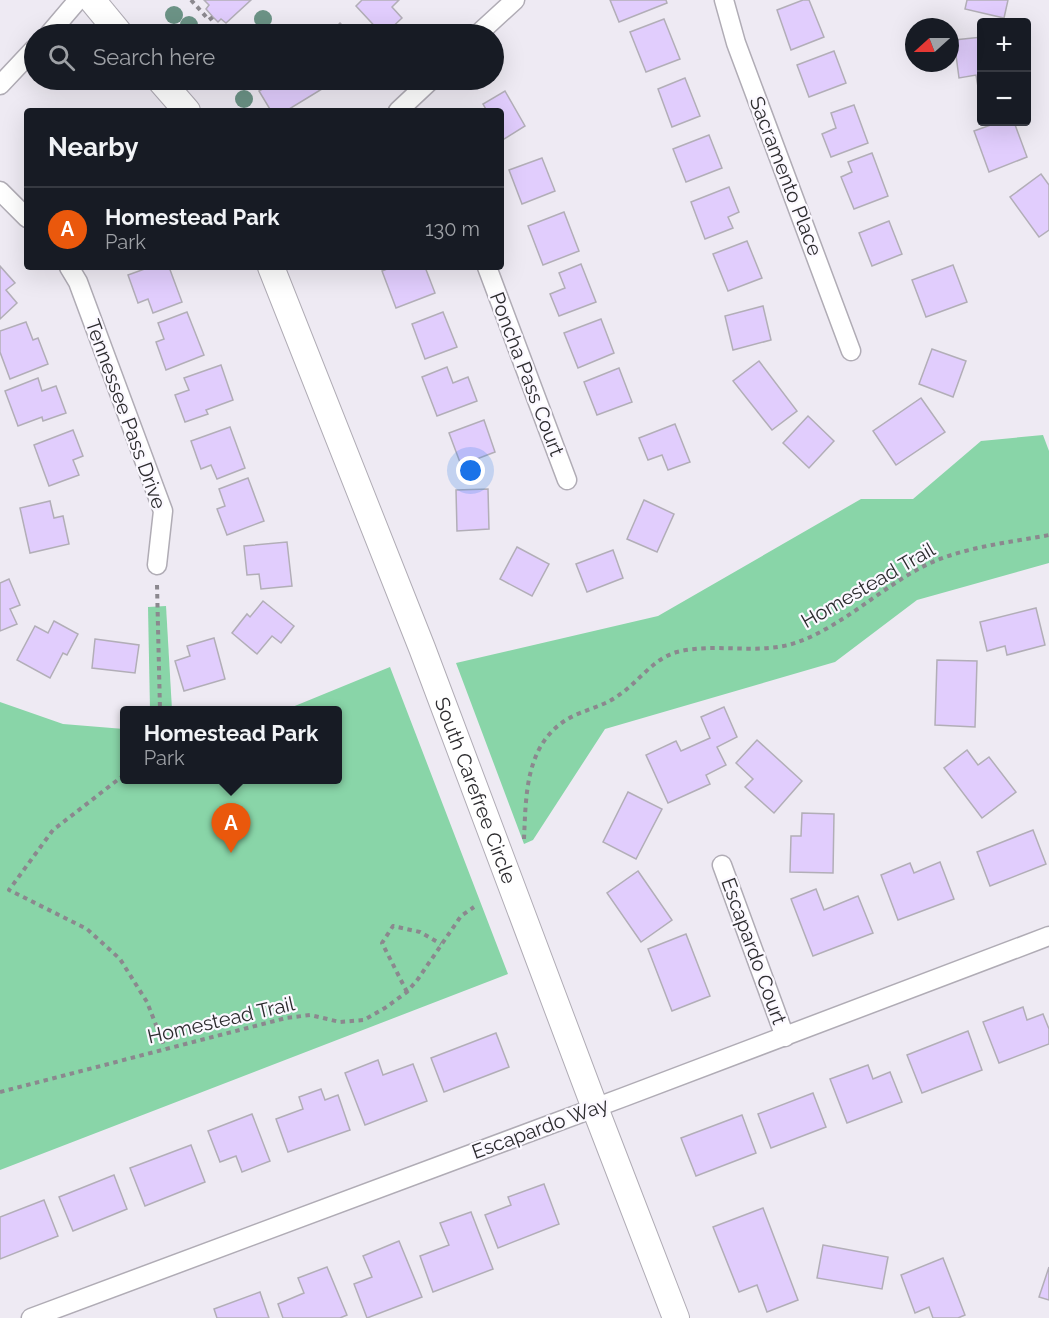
<!DOCTYPE html>
<meta charset="utf-8">
<style>
:root{--surface:#171b24;--page:#242831;--text:#f1f3f6;--muted:#9ea1a6;--line:#363941;--accent:#ea580c}
body{margin:0;font-family:Raleway,sans-serif;background:var(--page);color:var(--text)}
.controls{position:absolute;right:18px;top:18px;display:grid;overflow:hidden;border-radius:6px;box-shadow:0 6px 24px #0002}
.controls button{width:54px;height:54px;display:grid;place-items:center;padding:0;border:0;border-bottom:2px solid var(--line);background:var(--surface);color:var(--text);font:30px sans-serif}
.compass{position:absolute;left:905px;top:18px;width:54px;height:54px;border-radius:50%;background:var(--surface);box-shadow:0 6px 24px #0002;rotate:249deg}
.you{position:absolute;left:471px;top:471px;width:21px;height:21px;margin:-15px;border:4px solid #fff;border-radius:50%;background:#1a73e8;box-shadow:0 0 0 9px #1a73e833}
.badge{display:grid;place-items:center;width:39px;height:39px;border-radius:50%;background:var(--accent);color:#fff;font-size:20px;font-weight:700}
.pin{position:absolute;translate:-50% -50px;filter:drop-shadow(0 2px 3px #0008)}
.pin::after{content:'';position:absolute;top:32px;width:21px;height:18px;background:inherit;clip-path:polygon(0 0,100% 0,50% 100%)}
.popup{position:absolute;left:120px;top:706px;width:222px;height:78px;box-sizing:border-box;display:grid;place-content:center;border-radius:6px;background:var(--surface);filter:drop-shadow(0 2px 4px #0005);font-size:20px;white-space:nowrap;color:var(--muted)}
.popup b{font-size:22px;color:var(--text)}
.popup::after{content:'';position:absolute;left:50%;top:100%;margin-left:-12px;border:12px solid transparent;border-top-color:var(--surface)}
.list{margin:0;padding:0;list-style:none}
h2{display:flex;justify-content:space-between;align-items:center;height:78px;margin:0;padding:0 24px;font-size:26px}
h2 small{font-size:20px;font-weight:400;color:var(--muted)}
.list li{display:grid;grid-template-columns:39px 1fr auto;gap:18px;align-items:center;box-sizing:border-box;height:84px;padding:0 24px;border-top:2px solid var(--line)}
.list b{display:block;font-size:22px;white-space:nowrap}
.list p{margin:0;font-size:20px;white-space:nowrap;color:var(--muted)}
.list em{font-size:20px;font-style:normal;color:var(--muted)}
.icon{flex:none;width:33px;height:33px;fill:none;stroke:currentColor;stroke-width:2;stroke-linecap:round;stroke-linejoin:round}
.map{position:relative;flex:none;width:1049px;height:1318px;overflow:hidden}
.search{position:absolute;background:var(--surface);box-shadow:0 6px 24px #0002;left:24px;top:24px;width:480px;height:66px;display:flex;align-items:center;gap:15px;box-sizing:border-box;padding:0 21px;border-radius:33px;color:var(--muted);font-size:22px}
.panel{position:absolute;background:var(--surface);box-shadow:0 6px 24px #0002;left:24px;top:108px;width:480px;height:162px;border-radius:6px}
.map>svg:first-child{display:block}
</style>
<div class="map">
<svg width="1049" height="1318" viewBox="0 0 1049 1318">
<rect width="100%" height="100%" fill="#eeeaf3"/>
<!-- green -->
<g fill="#89d5a8">
<polygon points="1043,435 1049,451 1049,563 917,600 835,662 605,729 533,840 524,844 456,663 658,616 861,499 913,499 981,441"/>
<polygon points="166,606 172,710 150,710 148,607"/>
<polygon points="390,667 508,974 0,1170 0,702 63,724 124,729 124,780 338,780 338,710 285,710"/>
</g>
<!-- building -->
<g fill="#e1cdfd" stroke="#b2aeb7" stroke-width="1.5">
<polygon points="204,0 251,0 226,23 221,19 218,22 213,17 206,9 209,5"/>
<polygon points="362,0 399,0 392,7 402,18 385,34 382,34 356,6"/>
<polygon points="610,0 666,0 667,3 619,22"/>
<polygon points="803,0 809,0 824,37 791,50 777,10"/>
<polygon points="967,0 1008,0 1004,18 965,9"/>
<polygon points="664,19 680,59 646,72 630,32"/>
<polygon points="340,23 351,34 329,34"/>
<polygon points="982,37 982,93 979,93 976,75 959,78 954,40"/>
<polygon points="834,51 846,83 809,97 797,65"/>
<polygon points="685,78 700,116 672,127 658,89"/>
<polygon points="278,80 316,80 322,89 286,111 271,111 259,91"/>
<polygon points="505,91 525,126 501,141 501,111 487,111 483,104"/>
<polygon points="854,105 868,143 831,157 822,134 836,128 831,113"/>
<polygon points="999,122 1014,122 1027,157 989,172 974,131"/>
<polygon points="709,135 722,168 686,182 673,149"/>
<polygon points="872,153 888,196 854,209 841,177 852,172 848,162"/>
<polygon points="542,158 555,191 522,204 509,170"/>
<polygon points="1041,174 1049,185 1049,230 1039,237 1010,197"/>
<polygon points="729,187 739,212 728,217 733,228 705,239 691,202"/>
<polygon points="564,212 579,251 543,265 528,226"/>
<polygon points="889,221 902,254 872,266 859,233"/>
<polygon points="747,241 762,278 728,291 713,254"/>
<polygon points="581,264 596,302 559,316 550,294 565,288 559,273"/>
<polygon points="953,265 967,302 926,317 912,280"/>
<polygon points="0,266 15,283 6,290 17,303 0,319"/>
<polygon points="150,267 169,267 182,302 153,313 148,299 138,303 128,275"/>
<polygon points="392,267 425,267 435,293 396,308 382,271"/>
<polygon points="763,306 771,340 733,350 725,316"/>
<polygon points="187,312 204,355 166,370 156,342 164,339 158,323"/>
<polygon points="443,312 457,347 425,359 412,324"/>
<polygon points="601,319 614,353 578,368 564,333"/>
<polygon points="26,322 33,340 38,338 48,364 10,379 0,352 0,331"/>
<polygon points="932,349 966,361 953,397 919,384"/>
<polygon points="759,361 797,411 772,430 733,381"/>
<polygon points="221,365 233,400 206,410 208,414 185,422 175,395 189,390 184,378"/>
<polygon points="447,367 453,383 468,377 477,401 437,416 422,377"/>
<polygon points="619,368 632,402 597,415 584,382"/>
<polygon points="38,378 42,391 56,386 66,413 43,421 42,417 18,426 5,391"/>
<polygon points="921,398 945,432 896,465 873,431"/>
<polygon points="808,416 834,441 809,468 783,443"/>
<polygon points="484,420 495,452 461,465 449,433"/>
<polygon points="675,424 690,462 668,470 662,455 648,460 639,438"/>
<polygon points="230,427 245,468 217,479 211,465 201,469 191,441"/>
<polygon points="73,430 83,456 73,460 79,475 49,486 34,445"/>
<polygon points="248,478 264,521 227,535 217,509 225,506 219,489"/>
<polygon points="488,489 489,529 457,531 456,490"/>
<polygon points="644,500 674,514 657,552 627,539"/>
<polygon points="50,501 54,518 63,516 69,544 30,553 20,508"/>
<polygon points="287,542 292,586 261,589 259,574 247,575 244,546"/>
<polygon points="517,547 549,564 532,596 500,579"/>
<polygon points="613,550 623,578 587,592 576,564"/>
<polygon points="9,579 20,605 10,609 17,624 0,631 0,583"/>
<polygon points="263,601 294,626 281,643 272,636 257,654 232,633 247,614 250,617"/>
<polygon points="1036,608 1045,645 1007,655 1005,646 987,651 980,622"/>
<polygon points="54,621 78,634 67,655 63,653 50,678 17,660 35,626 48,633"/>
<polygon points="214,638 225,679 184,691 175,661 190,656 187,646"/>
<polygon points="95,639 139,645 135,673 92,668"/>
<polygon points="937,660 977,661 975,727 935,725"/>
<polygon points="724,707 737,737 717,747 726,765 706,775 710,784 668,803 646,755 676,741 681,751 710,738 701,717"/>
<polygon points="757,740 802,781 774,813 745,787 753,779 736,763"/>
<polygon points="967,750 978,765 989,757 1016,792 982,818 944,768"/>
<polygon points="628,792 662,809 636,859 603,842"/>
<polygon points="802,813 834,814 833,873 790,872 791,836 801,836"/>
<polygon points="1033,830 1046,864 990,886 977,852"/>
<polygon points="940,862 954,899 898,920 881,875 910,863 914,873"/>
<polygon points="638,871 672,920 641,942 607,893"/>
<polygon points="816,889 824,910 858,896 873,933 813,956 791,899"/>
<polygon points="686,934 710,996 672,1011 648,949"/>
<polygon points="1023,1007 1027,1020 1043,1014 1049,1029 1049,1044 999,1063 983,1022"/>
<polygon points="968,1031 982,1070 922,1093 907,1055"/>
<polygon points="496,1033 509,1067 444,1092 431,1058"/>
<polygon points="378,1060 383,1075 413,1064 427,1101 365,1125 345,1073"/>
<polygon points="868,1065 873,1079 890,1072 902,1102 847,1123 830,1079"/>
<polygon points="321,1089 325,1100 338,1095 350,1130 288,1152 276,1119 303,1109 299,1097"/>
<polygon points="813,1093 826,1127 771,1148 758,1114"/>
<polygon points="252,1114 270,1161 242,1172 236,1156 220,1162 208,1131"/>
<polygon points="742,1115 756,1153 696,1176 681,1138"/>
<polygon points="191,1145 205,1182 145,1206 130,1168"/>
<polygon points="114,1175 127,1209 73,1231 59,1197"/>
<polygon points="544,1184 559,1224 498,1248 485,1215 511,1205 508,1197"/>
<polygon points="44,1200 58,1236 0,1259 0,1217"/>
<polygon points="763,1208 798,1300 767,1312 757,1285 739,1292 713,1227"/>
<polygon points="471,1212 493,1269 433,1292 420,1256 449,1245 440,1223"/>
<polygon points="399,1241 422,1297 367,1318 354,1284 372,1277 363,1256"/>
<polygon points="823,1245 888,1257 882,1289 817,1278"/>
<polygon points="943,1258 965,1315 958,1318 933,1318 929,1307 915,1313 901,1275"/>
<polygon points="327,1267 347,1315 340,1318 283,1318 278,1304 304,1293 298,1278"/>
<polygon points="1049,1267 1049,1300 1039,1297"/>
<polygon points="260,1292 269,1318 217,1318 214,1309"/>
</g>
<g fill="none" stroke-linecap="round" stroke-linejoin="round">
<!-- minor casing -->
<g stroke="#b0acb5" stroke-width="21">
<g id="minor">
<polyline points="724,0 736,43 851,351"/>
<polyline points="49,34 78,0"/>
<polyline points="478,34 515,0"/>
<polyline points="0,85 34,49"/>
<polyline points="398,111 431,80"/>
<polyline points="0,191 27,218"/>
<polyline points="69,267 78,282 163,511 157,565"/>
<polyline points="487,267 567,480"/>
<polyline points="722,865 785,1037"/>
<polyline points="31,1318 624,1097 1049,936"/>
</g>
</g>
<!-- secondary casing -->
<g stroke="#b0acb5" stroke-width="28">
<g id="secondary">
<polyline points="92,0 120,34"/>
<polyline points="160,80 187,111"/>
<path id="s1" d="M 271,267 L 422,648 L 595,1108 L 676,1318"/>
</g>
</g>
<!-- path -->
<g stroke="#8b888e" stroke-width="4" stroke-dasharray="4.5 4.5" stroke-linecap="butt">
<polyline points="191,0 209,20 213,17"/>
<polyline points="157,585 160,710"/>
<polyline points="124,775 53,830 9,890 87,929 120,959 147,1002 165,1048"/>
<path d="M 524,839 C 526,796 525,746 566,720 C 582,710 603,707 619,695 C 639,682 652,659 677,652 C 716,642 760,656 798,642 C 842,626 880,589 922,567 C 961,547 1007,543 1049,535"/>
<polyline points="407,992 382,943 393,926 420,932 441,944"/>
<polyline points="0,1092 286,1018 310,1015 340,1022 364,1020 385,1008 407,992 418,979 461,916 474,907"/>
</g>
<!-- minor -->
<use href="#minor" stroke="#fff" stroke-width="18"/>
<!-- secondary -->
<use href="#secondary" stroke="#fff" stroke-width="26"/>
</g>
<!-- trees -->
<g fill="#6c9386">
<circle cx="174" cy="15" r="9"/>
<circle cx="263" cy="19" r="9"/>
<circle cx="189" cy="25" r="9"/>
<circle cx="244" cy="99" r="9"/>
</g>
<g text-anchor="middle" stroke-width="4.5" stroke-linejoin="round" paint-order="stroke">
<!-- street labels -->
<g font-size="20" fill="#2d2c2f" stroke="#fbf8ff">
<text transform="translate(786 176) rotate(69)" y="7">Sacramento Place</text>
<text transform="translate(527 374) rotate(69)" y="7">Poncha Pass Court</text>
<text transform="translate(126 414) rotate(70)" y="7">Tennessee Pass Drive</text>
<text transform="translate(868 585) rotate(-30)" y="7">Homestead Trail</text>
<text dy="7" stroke="none"><textPath href="#s1" startOffset="562">South Carefree Circle</textPath></text>
<text transform="translate(754 951) rotate(70)" y="7">Escapardo Court</text>
<text transform="translate(221 1020) rotate(-13)" y="7">Homestead Trail</text>
<text transform="translate(540 1128) rotate(-20)" y="7">Escapardo Way</text>
</g>
</g>
</svg>
<div class="controls">
<button>+</button>
<button>−</button>
</div>
<svg class="compass" viewBox="-18 -18 36 36"><path d="M0-13l5 13h-10z" fill="#e53935"/><path d="M0 13l5-13h-10z" fill="#9ea1a6"/></svg>
<div class="you"></div>
<div class="pin badge" style="left:231px;top:853px">A</div>
<div class="popup"><b>Homestead Park</b>Park</div>
<div class="search"><svg class="icon" aria-label="search" viewBox="0 0 24 24"><circle cx="10" cy="10" r="6"/><path d="M15 15l6 6"/></svg>Search here</div>
<section class="panel">
<h2>Nearby<small></small></h2>
<ul class="list">
<li><span class="badge">A</span><div><b>Homestead Park</b><p>Park</p></div><em>130 m</em></li>
</ul>
</section>
</div>
